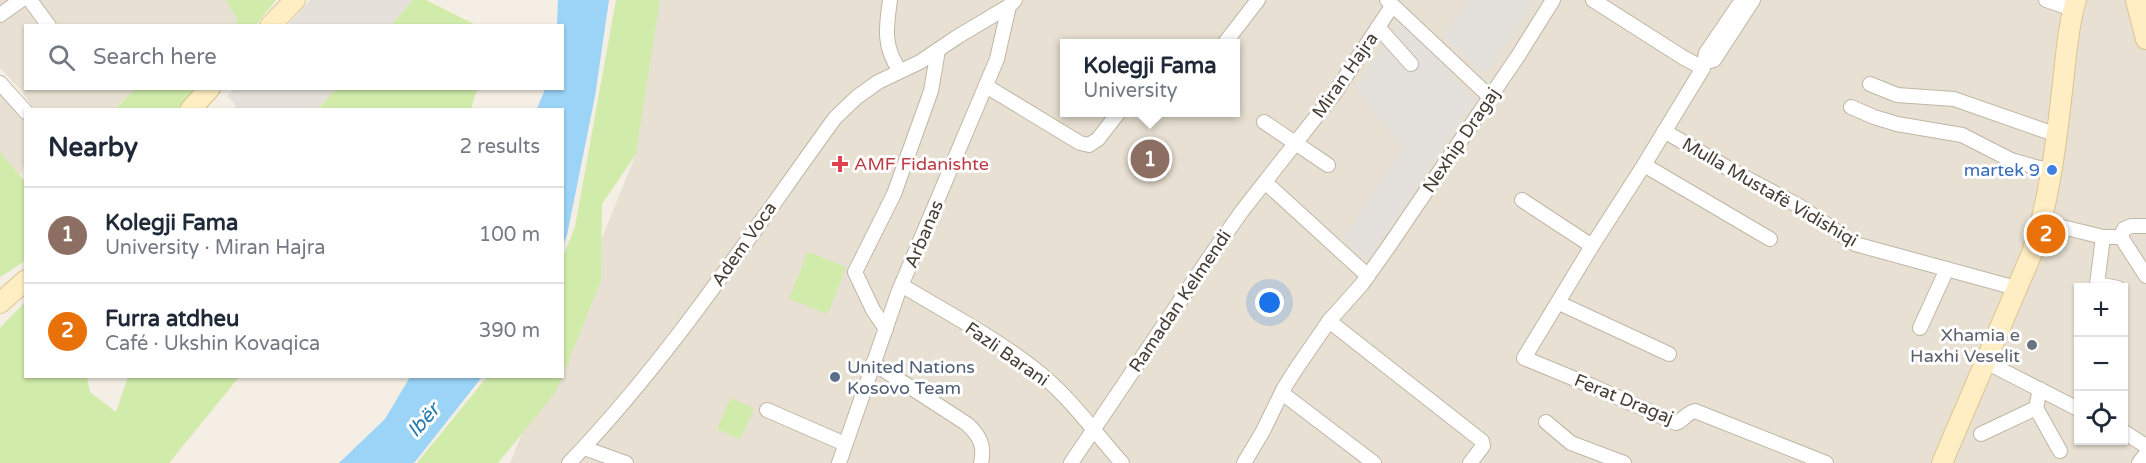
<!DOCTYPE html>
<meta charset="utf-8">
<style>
:root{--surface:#fff;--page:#f6f6f7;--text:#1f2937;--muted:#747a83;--line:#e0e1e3;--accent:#ea580c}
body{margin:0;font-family:"Varela Round",sans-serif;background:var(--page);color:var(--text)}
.controls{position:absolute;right:18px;bottom:18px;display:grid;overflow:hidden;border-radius:0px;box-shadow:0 2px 4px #0004}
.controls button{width:54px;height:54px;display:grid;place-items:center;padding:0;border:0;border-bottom:2px solid var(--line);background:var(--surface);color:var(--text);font:30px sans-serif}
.you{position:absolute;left:1270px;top:303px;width:21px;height:21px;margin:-15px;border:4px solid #fff;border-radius:50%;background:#1a73e8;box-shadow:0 0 0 9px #1a73e833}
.badge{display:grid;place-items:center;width:39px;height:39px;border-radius:50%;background:var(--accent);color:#fff;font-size:20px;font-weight:700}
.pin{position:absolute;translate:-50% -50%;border:3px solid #fff;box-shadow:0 2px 6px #0006}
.popup{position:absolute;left:1060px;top:39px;width:180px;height:78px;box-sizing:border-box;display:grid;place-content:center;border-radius:0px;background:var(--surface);filter:drop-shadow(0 2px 4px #0005);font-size:20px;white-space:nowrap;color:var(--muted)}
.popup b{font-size:22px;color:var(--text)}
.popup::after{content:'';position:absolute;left:50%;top:100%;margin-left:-12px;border:12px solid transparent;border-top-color:var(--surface)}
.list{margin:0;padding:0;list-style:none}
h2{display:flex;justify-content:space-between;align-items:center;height:78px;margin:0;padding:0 24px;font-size:26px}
h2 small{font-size:20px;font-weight:400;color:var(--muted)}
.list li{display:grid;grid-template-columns:39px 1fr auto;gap:18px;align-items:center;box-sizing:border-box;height:96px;padding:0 24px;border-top:2px solid var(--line)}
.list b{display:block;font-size:22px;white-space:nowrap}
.list p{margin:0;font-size:20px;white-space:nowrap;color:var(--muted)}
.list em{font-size:20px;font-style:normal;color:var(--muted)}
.icon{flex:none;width:33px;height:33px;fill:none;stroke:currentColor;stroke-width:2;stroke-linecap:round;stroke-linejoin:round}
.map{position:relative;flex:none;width:2146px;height:463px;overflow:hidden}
.search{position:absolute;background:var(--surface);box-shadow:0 2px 4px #0004;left:24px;top:24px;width:540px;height:66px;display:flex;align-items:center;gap:15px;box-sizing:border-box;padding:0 21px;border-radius:0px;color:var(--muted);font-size:22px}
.panel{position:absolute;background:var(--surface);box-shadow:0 2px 4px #0004;left:24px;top:108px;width:540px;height:270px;border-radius:0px}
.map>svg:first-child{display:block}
</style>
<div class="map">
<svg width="2146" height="463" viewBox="0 0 2146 463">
<rect width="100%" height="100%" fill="#f4eee4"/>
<!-- residential -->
<g fill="#e8e0d2" fill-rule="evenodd">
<polygon points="0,0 226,0 238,21 235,26 26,26 26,88 135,89 114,109 34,109 20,89 0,68"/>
<path d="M 660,0 L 2146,0 L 2146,463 L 510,463 L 545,377 L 562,376 L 563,334 L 636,154 ZM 1064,44 L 1236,44 L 1236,112 L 1064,112 ZM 2078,288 L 2124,288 L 2124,440 L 2078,440 Z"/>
<polygon points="0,88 23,114 25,124 25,162 20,176 0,152"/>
</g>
<!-- industrial -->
<g fill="#e5e0d9">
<polygon points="310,0 413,0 391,25 288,25"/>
<polygon points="234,89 336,89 318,109 235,109 235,104 227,96"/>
</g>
<!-- green -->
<g fill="#d0ebaa">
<polygon points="226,0 276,0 255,26 235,25 238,21"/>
<polygon points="413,0 426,0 476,25 391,25"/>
<polygon points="616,0 660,0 636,154 602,204 601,280 563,375 563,257 575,227"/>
<polygon points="135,89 196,88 197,89 178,109 114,110"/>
<polygon points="336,89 336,88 477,89 471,109 318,109"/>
<polygon points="0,152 25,182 25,261 0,277"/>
<polygon points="808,252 846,267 828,314 789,299"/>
<polygon points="25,302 26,376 87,377 90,392 116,412 128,377 239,377 169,463 0,463 0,328"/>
<polygon points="487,377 562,377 555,393 498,463 417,463"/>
<polygon points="731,398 754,408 740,439 717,429"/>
</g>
<!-- parking -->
<g fill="#e4e1dd">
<polygon points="1470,0 1526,0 1532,5 1485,74 1442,35"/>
<polygon points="1401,20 1475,100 1367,261 1343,240 1402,148 1355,88"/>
</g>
<!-- water -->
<g fill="#9bd4f6">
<polygon points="558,0 609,0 595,96 567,235 563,245 562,110 537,109 545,89 562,88 562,26 557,25"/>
<polygon points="410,377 482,377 414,463 339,463 385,419"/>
</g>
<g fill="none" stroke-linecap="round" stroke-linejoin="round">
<!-- street casing -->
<g stroke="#c0b6a6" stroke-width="16">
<g id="street">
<polyline points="30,0 49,26"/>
<path d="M 890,0 C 886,28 883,47 900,71"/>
<polyline points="1387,0 1490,97"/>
<path d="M 1593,0 L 1684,58 L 1703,68 L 1644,165 L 1592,246 L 1524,358 L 1592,386 L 1676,423 C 1684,420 1686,413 1695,411 L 1826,463"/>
<polyline points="2046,0 2073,9"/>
<polyline points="0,15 21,0"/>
<polyline points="1378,27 1411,64"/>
<polyline points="1224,44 1258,0"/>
<polyline points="1706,62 1714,60 1753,0"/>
<polyline points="1703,68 1706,53 1742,0"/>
<polyline points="0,83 26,112"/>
<polyline points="1870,84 1897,95 1954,99 2057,135"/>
<polyline points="986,86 1080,143 1089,145 1098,139 1119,112"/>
<polyline points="1851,107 1874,117 1897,124 1962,135 2011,160 2039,168 2052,170"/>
<polyline points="1264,122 1328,165"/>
<polyline points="1664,131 1731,170 1801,207 1855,244 2016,288"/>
<polyline points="1644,165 1770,239"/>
<polyline points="1266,183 1368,276"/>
<polyline points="1522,200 1592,246"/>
<polyline points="2042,222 2103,237 2121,237"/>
<polyline points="2146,226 2131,226 2124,229 2121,237 2146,276"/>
<polyline points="2103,237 2097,284 2118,288"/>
<path d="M 903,286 C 949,314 1000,340 1042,375 C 1073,401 1096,434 1122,463"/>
<polyline points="1559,303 1669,354"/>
<polyline points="1329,321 1482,441 1483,446 1470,463"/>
<polyline points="1920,328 1947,269"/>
<polyline points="886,329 873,310 855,272 894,194 931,91 938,50"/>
<polyline points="1984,361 2078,409"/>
<path d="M 873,363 L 967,424 C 980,436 985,446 981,463"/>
<polyline points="1282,393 1374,463"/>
<polyline points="2036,408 2060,451"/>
<polyline points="767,410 845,444"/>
<polyline points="1546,422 1571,443 1624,463"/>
<polyline points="2124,432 2146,446"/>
<polyline points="1981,434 2036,408 2040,389"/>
<polyline points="584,448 626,463"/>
<path d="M 569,463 C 670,358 750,235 835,118 L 857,97 L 878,82 L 920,62 L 957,37 L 1009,6 L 1015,0"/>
<polyline points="839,463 898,293 997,59 1009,6"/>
<polyline points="1071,463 1209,258 1242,211 1334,94 1392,6"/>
<polyline points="1244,463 1263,431 1284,388 1296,369 1329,321 1362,284 1389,246 1518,56 1553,0"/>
<polyline points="2139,463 2146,454"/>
</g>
</g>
<!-- secondary casing -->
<g stroke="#dbc492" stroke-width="22">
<g id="secondary">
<polyline points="2136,0 2146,39"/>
<polyline points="270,26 295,0"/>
<polyline points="190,110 210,88"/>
<polyline points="0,303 26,280"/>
<path d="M 1942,463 L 2032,253 C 2049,201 2056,145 2062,91 C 2066,61 2067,29 2076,0"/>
</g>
</g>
<!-- street -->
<use href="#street" stroke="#fff" stroke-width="14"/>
<!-- secondary -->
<use href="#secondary" stroke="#ffeec3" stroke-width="20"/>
</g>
<!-- markers -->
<path fill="#e0444e" stroke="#fff" stroke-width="2" d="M837 155h6v6h6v6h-6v6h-6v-6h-6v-6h6z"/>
<circle fill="#3f7fe0" stroke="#fff" stroke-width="2" cx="2052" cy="170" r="6"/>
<circle fill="#6b7280" stroke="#fff" stroke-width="2" cx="2032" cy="345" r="6"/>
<circle fill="#5c6f8a" stroke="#fff" stroke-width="2" cx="835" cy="377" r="6"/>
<g text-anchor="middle" stroke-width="6" stroke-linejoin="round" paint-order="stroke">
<!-- street labels -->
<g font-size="18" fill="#463e34" stroke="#fff">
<text transform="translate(1345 75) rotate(-55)" y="6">Miran Hajra</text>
<text transform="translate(1461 140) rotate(-56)" y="6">Nexhip Dragaj</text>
<text transform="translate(1770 192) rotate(30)" y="6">Mulla Mustafë Vidishiqi</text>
<text transform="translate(924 234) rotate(-67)" y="6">Arbanas</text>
<text transform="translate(744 244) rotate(-55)" y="6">Adem Voca</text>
<text transform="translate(1180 301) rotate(-56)" y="6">Ramadan Kelmendi</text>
<text transform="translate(1007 354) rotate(35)" y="6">Fazli Barani</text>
<text transform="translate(1624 399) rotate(22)" y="6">Ferat Dragaj</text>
</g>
<!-- health labels -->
<g font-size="18" fill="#be3a42" stroke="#fff" text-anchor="start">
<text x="854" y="170">AMF Fidanishte</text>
</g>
<!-- shop labels -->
<g font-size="18" fill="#366cbe" stroke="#fff" text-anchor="end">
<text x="2040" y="176">martek 9</text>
</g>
<!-- worship labels -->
<g font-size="18" fill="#5b616d" stroke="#fff" text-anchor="end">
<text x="2020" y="341">Xhamia e<tspan x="2020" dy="21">Haxhi Veselit</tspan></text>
</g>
<!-- service labels -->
<g font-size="18" fill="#4e5e75" stroke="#fff" text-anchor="start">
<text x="847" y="373">United Nations<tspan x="847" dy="21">Kosovo Team</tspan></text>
</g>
<!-- water labels -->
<g font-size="20" font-style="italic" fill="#247ab2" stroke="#fff">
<text transform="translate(423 420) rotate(-49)" y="7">Ibër</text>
</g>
</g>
</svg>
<div class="controls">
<button>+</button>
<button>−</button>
<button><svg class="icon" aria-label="locate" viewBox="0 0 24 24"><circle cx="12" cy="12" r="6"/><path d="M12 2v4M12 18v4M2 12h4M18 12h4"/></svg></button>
</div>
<div class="you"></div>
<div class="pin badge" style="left:1150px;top:159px;background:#8d6e63">1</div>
<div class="popup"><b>Kolegji Fama</b>University</div>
<div class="pin badge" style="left:2046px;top:234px;background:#e8710a">2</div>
<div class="search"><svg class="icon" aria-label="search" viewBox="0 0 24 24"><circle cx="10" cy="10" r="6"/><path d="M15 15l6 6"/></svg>Search here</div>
<section class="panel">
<h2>Nearby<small>2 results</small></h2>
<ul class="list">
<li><span class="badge" style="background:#8d6e63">1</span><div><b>Kolegji Fama</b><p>University · Miran Hajra</p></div><em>100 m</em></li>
<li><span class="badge" style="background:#e8710a">2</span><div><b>Furra atdheu</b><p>Café · Ukshin Kovaqica</p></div><em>390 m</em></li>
</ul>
</section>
</div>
